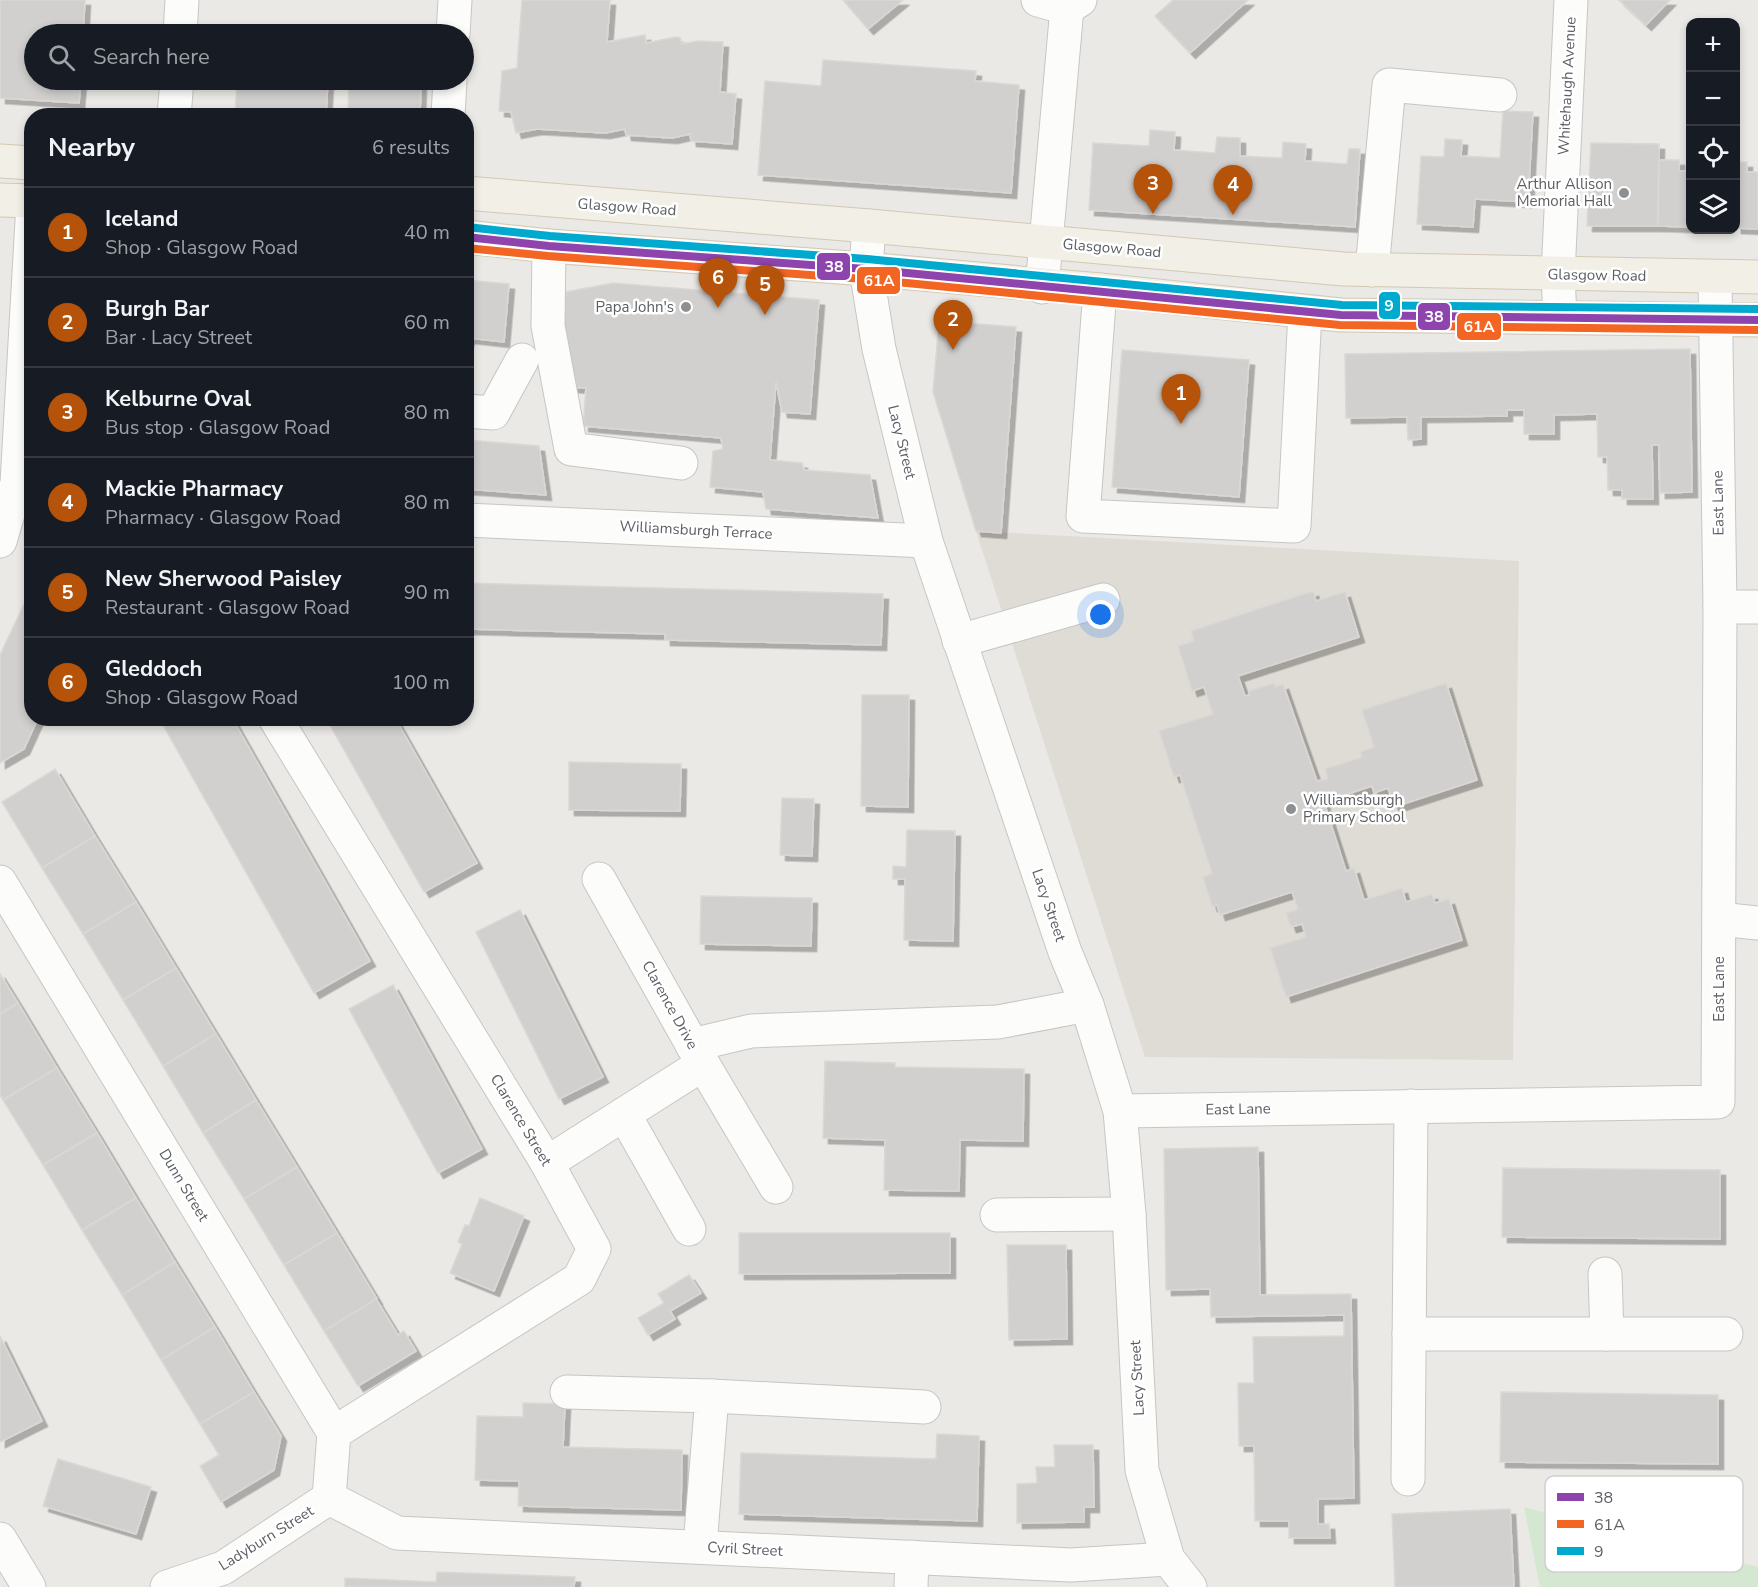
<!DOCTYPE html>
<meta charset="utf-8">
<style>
:root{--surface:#171b24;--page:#20242c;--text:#f1f3f6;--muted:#9ea1a6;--line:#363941;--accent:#b45309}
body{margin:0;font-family:"Nunito Sans",sans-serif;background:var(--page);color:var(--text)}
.controls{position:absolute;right:18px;top:18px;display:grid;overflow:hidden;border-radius:12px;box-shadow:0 3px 9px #0003}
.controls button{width:54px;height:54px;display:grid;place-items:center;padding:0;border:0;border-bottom:2px solid var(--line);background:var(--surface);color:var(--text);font:30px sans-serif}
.you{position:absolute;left:1101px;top:615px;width:21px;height:21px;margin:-15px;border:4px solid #fff;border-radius:50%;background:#1a73e8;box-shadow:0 0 0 9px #1a73e833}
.badge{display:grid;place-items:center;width:39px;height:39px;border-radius:50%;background:var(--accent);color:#fff;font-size:20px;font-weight:700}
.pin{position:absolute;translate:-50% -50px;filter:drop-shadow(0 2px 3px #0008)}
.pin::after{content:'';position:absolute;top:32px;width:21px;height:18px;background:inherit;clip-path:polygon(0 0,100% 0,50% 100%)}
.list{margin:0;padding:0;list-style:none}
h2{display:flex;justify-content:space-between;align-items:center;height:78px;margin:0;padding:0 24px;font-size:26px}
h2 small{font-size:20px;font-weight:400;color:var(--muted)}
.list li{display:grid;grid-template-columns:39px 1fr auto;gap:18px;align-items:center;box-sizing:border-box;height:90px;padding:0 24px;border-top:2px solid var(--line)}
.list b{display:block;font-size:22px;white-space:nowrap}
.list p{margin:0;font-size:20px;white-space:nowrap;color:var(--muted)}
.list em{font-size:20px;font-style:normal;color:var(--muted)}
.icon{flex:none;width:33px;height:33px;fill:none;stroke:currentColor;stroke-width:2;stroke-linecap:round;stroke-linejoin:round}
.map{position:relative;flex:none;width:1758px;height:1587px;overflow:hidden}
.search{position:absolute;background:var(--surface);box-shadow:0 3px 9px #0003;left:24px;top:24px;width:450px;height:66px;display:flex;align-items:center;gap:15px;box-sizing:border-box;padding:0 21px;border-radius:33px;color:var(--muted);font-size:22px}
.panel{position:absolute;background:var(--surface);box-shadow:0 3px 9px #0003;left:24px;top:108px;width:450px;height:618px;border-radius:24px}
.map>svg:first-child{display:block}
</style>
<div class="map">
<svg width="1758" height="1587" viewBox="0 0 1758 1587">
<defs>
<filter id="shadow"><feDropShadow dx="5.5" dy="5.5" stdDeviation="0" flood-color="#0004"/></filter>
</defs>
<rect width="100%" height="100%" fill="#ebe9e6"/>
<!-- education -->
<polygon fill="#dfdbd5" points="976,531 1519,561 1513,1060 1145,1057"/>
<!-- green -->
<polygon fill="#d4e7d1" points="1524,1507 1758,1567 1758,1587 1540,1587"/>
<!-- building -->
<g fill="#d2d0cf" stroke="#dad8d5" stroke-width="1.5" filter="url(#shadow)">
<polygon points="0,0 85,0 83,34 34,34 34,80 81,80 79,103 0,98"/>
<polygon points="522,0 610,0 607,42 645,35 646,43 676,37 680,38 682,44 698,41 723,42 720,92 736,94 732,144 691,141 690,134 672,138 626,135 625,129 605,133 537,129 516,133 511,112 499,111 502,71 517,68"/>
<polygon points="843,0 903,0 868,29"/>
<polygon points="1173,0 1248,0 1190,53 1155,16"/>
<polygon points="1619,0 1670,0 1646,25"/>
<polygon points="823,60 976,71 975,81 1019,85 1011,193 758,175 765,81 821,86"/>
<polygon points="237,80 328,80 326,116 235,116"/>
<polygon points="349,80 421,80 420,116 348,116"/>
<polygon points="1503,111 1533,112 1528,202 1475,199 1473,227 1417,224 1421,156 1444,157 1445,139 1462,140 1461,156 1500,158"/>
<polygon points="1150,130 1175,132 1174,150 1215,153 1217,137 1240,138 1240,156 1282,158 1283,142 1306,144 1305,161 1347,164 1349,149 1360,149 1355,227 1089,210 1093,143 1149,146"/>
<polygon points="1591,143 1659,144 1658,226 1587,226"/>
<polygon points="1659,160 1679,160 1679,171 1690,171 1690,227 1658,226"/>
<polygon points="1736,162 1747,162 1747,172 1758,172 1758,229 1736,228"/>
<polygon points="466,280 509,284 504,342 469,338 466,347"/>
<polygon points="613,283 819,300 810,414 782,412 776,382 770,460 802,463 804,470 870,475 878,518 766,509 763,492 710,487 713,451 723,449 721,438 583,426 586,388 571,387 562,335 566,292"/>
<polygon points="939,321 1016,327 1001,533 976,531 933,392"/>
<polygon points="1690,349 1692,492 1660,493 1659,445 1652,445 1653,499 1622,499 1622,490 1608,490 1607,457 1598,457 1597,414 1554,415 1554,434 1524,434 1524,410 1507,410 1507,416 1421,417 1421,439 1408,440 1407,417 1346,418 1345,354"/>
<polygon points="1122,350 1249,360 1239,497 1112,487"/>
<polygon points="466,440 539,446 546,495 466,489"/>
<polygon points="466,583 883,594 881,645 665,640 665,634 466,629"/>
<polygon points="32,587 32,718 38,718 24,749 0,763 0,655"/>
<polygon points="1313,591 1316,601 1345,592 1359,637 1238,676 1245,696 1250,695 1249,691 1274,683 1275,687 1283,684 1317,781 1328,779 1325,769 1362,757 1360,752 1374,747 1362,710 1446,683 1477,780 1394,807 1388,788 1374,793 1372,786 1324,802 1346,871 1354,868 1364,900 1402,888 1406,902 1432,894 1435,903 1449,899 1462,940 1286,997 1270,948 1306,937 1302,924 1291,927 1286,913 1298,909 1292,892 1220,915 1217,905 1212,906 1203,877 1212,873 1180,775 1174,777 1159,731 1213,714 1204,687 1192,691 1178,646 1194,641 1191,631"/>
<polygon points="862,695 909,695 908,807 861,806"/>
<polygon points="159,718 232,718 370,961 314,993"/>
<polygon points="326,718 395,718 477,863 424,892"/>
<polygon points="569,762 681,764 680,811 569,810"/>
<polygon points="55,769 95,836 42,868 2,802"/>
<polygon points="782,798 814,799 812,856 780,855"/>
<polygon points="907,830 955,831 953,941 904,940 905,879 893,879 893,866 906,867"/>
<polygon points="95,836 136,902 83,934 42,868"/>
<polygon points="701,896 812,898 811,946 700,944"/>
<polygon points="136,902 176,968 123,1000 83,934"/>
<polygon points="520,910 603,1077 559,1099 476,932"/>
<polygon points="176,968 216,1034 163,1066 123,1000"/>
<polygon points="0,974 18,1003 0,1014"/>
<polygon points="393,985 482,1149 438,1173 349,1009"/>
<polygon points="18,1003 57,1068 3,1100 0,1095 0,1014"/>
<polygon points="216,1034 256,1100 203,1133 163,1066"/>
<polygon points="825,1061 895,1063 895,1067 1024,1069 1023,1141 960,1140 959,1191 884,1190 885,1140 823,1138"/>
<polygon points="57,1068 97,1133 43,1165 3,1100"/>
<polygon points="256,1100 297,1167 244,1199 203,1133"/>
<polygon points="97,1133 136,1198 82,1230 43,1165"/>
<polygon points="1258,1147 1260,1295 1351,1294 1354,1498 1318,1499 1318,1524 1329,1524 1330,1538 1289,1538 1289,1521 1255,1521 1254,1446 1239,1446 1238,1383 1254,1383 1253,1337 1344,1336 1344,1315 1211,1317 1210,1289 1166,1290 1164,1149"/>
<polygon points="297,1167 337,1233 284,1265 244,1199"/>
<polygon points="1503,1168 1720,1170 1720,1239 1502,1237"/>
<polygon points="136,1198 175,1262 122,1295 82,1230"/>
<polygon points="480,1198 524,1216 494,1291 450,1273 462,1244 458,1242 465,1225 469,1226"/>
<polygon points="337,1233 377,1299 324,1331 284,1265"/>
<polygon points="739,1233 950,1233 950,1273 739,1274"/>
<polygon points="1007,1245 1066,1245 1067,1339 1009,1340"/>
<polygon points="175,1262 215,1327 161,1360 122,1295"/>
<polygon points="689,1275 701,1293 670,1311 675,1319 648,1335 638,1318 664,1303 658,1294"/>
<polygon points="376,1299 398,1335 404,1331 416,1351 358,1386 324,1331"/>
<polygon points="215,1327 254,1392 200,1424 161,1360"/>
<polygon points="0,1336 42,1421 0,1442"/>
<polygon points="254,1392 281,1436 274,1470 221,1502 200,1466 219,1455 200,1424"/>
<polygon points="1501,1392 1718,1395 1718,1464 1500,1462"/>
<polygon points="523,1403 565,1404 563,1447 682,1450 681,1510 518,1506 519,1481 475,1480 477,1416 523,1417"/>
<polygon points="937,1434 979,1436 977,1521 739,1514 741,1453 936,1459"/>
<polygon points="1054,1445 1093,1445 1094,1507 1084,1507 1084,1522 1017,1523 1017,1484 1037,1483 1036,1467 1055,1467"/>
<polygon points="58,1459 151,1487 136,1534 43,1506"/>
<polygon points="1510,1509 1514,1587 1395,1587 1392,1514"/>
<polygon points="437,1572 575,1577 574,1587 345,1587 345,1578 436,1582"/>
</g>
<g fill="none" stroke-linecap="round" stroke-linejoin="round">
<!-- minor casing -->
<g stroke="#c6c6c7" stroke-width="35">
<g id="minor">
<polyline points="1038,0 1067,8 1080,0"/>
<polyline points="180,34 182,0"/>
<polyline points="453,34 455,0"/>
<polyline points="174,116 177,80"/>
<polyline points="448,116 450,80"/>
<polyline points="869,226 866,269 879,349 926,541 1065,952 1087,1005 1120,1111 1129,1214 1142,1470 1168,1559 1190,1587"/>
<polyline points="549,246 548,326 571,449 681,463"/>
<polyline points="1372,270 1389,85 1500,95"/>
<polyline points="1042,287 1067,8"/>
<polyline points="1100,290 1083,516 1294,526 1305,312"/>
<polyline points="1560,317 1558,275 1571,0"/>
<polyline points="466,411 493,413 522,360"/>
<polyline points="466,520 926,541"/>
<polyline points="0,541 17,483 32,221"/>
<polyline points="1720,607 1758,607"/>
<polyline points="959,641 1103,600"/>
<polyline points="275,718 547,1163 594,1249 579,1279 334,1433"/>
<polyline points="0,882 334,1433 329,1498"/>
<polyline points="1719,919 1758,923"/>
<polyline points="692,1045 751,1031 998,1022 1087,1005"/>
<polyline points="703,1064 776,1187"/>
<polyline points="1120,1111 1718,1102 1720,607 1715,277"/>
<polyline points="624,1114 689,1229"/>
<polyline points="547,1163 703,1064 599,879"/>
<polyline points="997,1215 1129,1214"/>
<polyline points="1605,1274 1607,1334"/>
<polyline points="1409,1334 1726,1334"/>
<polyline points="567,1392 712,1396 700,1546"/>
<polyline points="712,1396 924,1407"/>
<polyline points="1408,1479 1411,1106"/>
<polyline points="329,1498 397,1533 1071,1565 1168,1559"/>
<polyline points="0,1539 29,1587"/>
<polyline points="167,1587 223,1568 329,1498"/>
<polyline points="911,1587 912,1557"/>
</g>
</g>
<!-- major casing -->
<g stroke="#d3c8b3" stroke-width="35">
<g id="major">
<polyline points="0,161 32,163"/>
<polyline points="466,193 869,226 1343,269 1758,277"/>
<polyline points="0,200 32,201"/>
<polyline points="466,237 549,246 866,269 1100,290 1341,315 1758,320"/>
</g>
</g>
<!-- minor -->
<use href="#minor" stroke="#fcfcfb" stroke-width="33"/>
<!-- major -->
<use href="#major" stroke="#f2efe7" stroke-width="33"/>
<!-- bus-1 casing -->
<g stroke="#fff" stroke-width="12">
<polyline id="bus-1" points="466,237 549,246 866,269 1341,315 1758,320"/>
</g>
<!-- bus-2 casing -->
<g stroke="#fff" stroke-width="12">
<polyline id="bus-2" points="466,248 548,256 865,279 1340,325 1758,330"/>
</g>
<!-- bus-3 casing -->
<g stroke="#fff" stroke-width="12">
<polyline id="bus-3" points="467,227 550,236 867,259 1342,305 1758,309"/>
</g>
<!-- bus-1 -->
<use href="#bus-1" stroke="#8e44ad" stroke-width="8"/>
<!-- bus-2 -->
<use href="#bus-2" stroke="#f26522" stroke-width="8"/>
<!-- bus-3 -->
<use href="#bus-3" stroke="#00a9ce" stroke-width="8"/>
</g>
<!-- markers -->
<g fill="#8d8f91" stroke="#fff" stroke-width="2">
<circle cx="1624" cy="193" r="6"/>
<circle cx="686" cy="307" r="6"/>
<circle cx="1291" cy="809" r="6"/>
</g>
<g text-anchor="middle" stroke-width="5" stroke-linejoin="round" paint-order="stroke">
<!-- street labels -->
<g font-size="15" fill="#5b5f63" stroke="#fff">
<text transform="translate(1567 86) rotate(-87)" y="5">Whitehaugh Avenue</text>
<text transform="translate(627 207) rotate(4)" y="5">Glasgow Road</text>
<text transform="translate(1112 248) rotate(5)" y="5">Glasgow Road</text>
<text transform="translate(1597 275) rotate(1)" y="5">Glasgow Road</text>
<text transform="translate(902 442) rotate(76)" y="5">Lacy Street</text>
<text transform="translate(1718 503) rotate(-91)" y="5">East Lane</text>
<text transform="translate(696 530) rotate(3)" y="5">Williamsburgh Terrace</text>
<text transform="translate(1049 905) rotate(71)" y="5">Lacy Street</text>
<text transform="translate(1719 989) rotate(-90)" y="5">East Lane</text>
<text transform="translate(670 1005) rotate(61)" y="5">Clarence Drive</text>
<text transform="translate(1238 1109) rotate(-1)" y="5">East Lane</text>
<text transform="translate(521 1120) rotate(59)" y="5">Clarence Street</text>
<text transform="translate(184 1185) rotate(59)" y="5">Dunn Street</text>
<text transform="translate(1137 1378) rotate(-93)" y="5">Lacy Street</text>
<text transform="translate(266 1538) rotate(-32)" y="5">Ladyburn Street</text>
<text transform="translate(745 1549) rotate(3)" y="5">Cyril Street</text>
</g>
<!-- poi labels -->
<g font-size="15" fill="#5b5f63" stroke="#fff" text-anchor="end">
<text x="1612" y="189">Arthur Allison<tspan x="1612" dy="17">Memorial Hall</tspan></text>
<text x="674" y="312">Papa John's</text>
<text x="1303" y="805" text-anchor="start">Williamsburgh<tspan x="1303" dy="17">Primary School</tspan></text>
</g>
</g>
<!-- legend -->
<rect x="1545" y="1476" width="198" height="96" rx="9" fill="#fff" stroke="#cecfd0" stroke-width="1.5"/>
<rect x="1557" y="1493" width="27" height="8" fill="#8e44ad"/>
<rect x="1557" y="1520" width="27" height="8" fill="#f26522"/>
<rect x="1557" y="1547" width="27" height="8" fill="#00a9ce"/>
<g font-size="16" fill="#5b5f63">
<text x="1594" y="1503">38</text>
<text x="1594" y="1530">61A</text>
<text x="1594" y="1557">9</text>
</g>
<g stroke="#fff" stroke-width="2">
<rect x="816" y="252" width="35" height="29" rx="6" fill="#8e44ad"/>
<rect x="856" y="266" width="45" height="29" rx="6" fill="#f26522"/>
<rect x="1378" y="291" width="23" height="29" rx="6" fill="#00a9ce"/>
<rect x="1417" y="302" width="34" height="29" rx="6" fill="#8e44ad"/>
<rect x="1456" y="312" width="46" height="29" rx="6" fill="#f26522"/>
</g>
<g font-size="16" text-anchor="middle" font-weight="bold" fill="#fff">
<text x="834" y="272">38</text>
<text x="879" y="286">61A</text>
<text x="1389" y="311">9</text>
<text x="1434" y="322">38</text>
<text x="1479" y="332">61A</text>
</g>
</svg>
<div class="controls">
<button>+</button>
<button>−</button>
<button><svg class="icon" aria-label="locate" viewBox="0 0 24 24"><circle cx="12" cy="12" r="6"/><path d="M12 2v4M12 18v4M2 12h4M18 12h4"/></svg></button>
<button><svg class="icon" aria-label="layers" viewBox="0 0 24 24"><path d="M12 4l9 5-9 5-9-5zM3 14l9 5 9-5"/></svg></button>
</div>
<div class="you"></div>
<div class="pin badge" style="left:1181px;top:424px">1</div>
<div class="pin badge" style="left:953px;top:350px">2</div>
<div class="pin badge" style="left:1153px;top:214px">3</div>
<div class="pin badge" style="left:1233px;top:215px">4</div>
<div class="pin badge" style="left:765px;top:315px">5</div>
<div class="pin badge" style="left:718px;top:308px">6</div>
<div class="search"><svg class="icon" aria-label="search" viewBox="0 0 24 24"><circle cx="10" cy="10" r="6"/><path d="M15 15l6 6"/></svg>Search here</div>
<section class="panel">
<h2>Nearby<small>6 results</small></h2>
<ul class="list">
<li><span class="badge">1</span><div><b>Iceland</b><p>Shop · Glasgow Road</p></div><em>40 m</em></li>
<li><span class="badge">2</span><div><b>Burgh Bar</b><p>Bar · Lacy Street</p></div><em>60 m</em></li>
<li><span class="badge">3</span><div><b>Kelburne Oval</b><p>Bus stop · Glasgow Road</p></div><em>80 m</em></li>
<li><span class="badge">4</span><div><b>Mackie Pharmacy</b><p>Pharmacy · Glasgow Road</p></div><em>80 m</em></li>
<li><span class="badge">5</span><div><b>New Sherwood Paisley</b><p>Restaurant · Glasgow Road</p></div><em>90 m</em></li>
<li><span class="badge">6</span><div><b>Gleddoch</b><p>Shop · Glasgow Road</p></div><em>100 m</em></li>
</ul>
</section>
</div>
